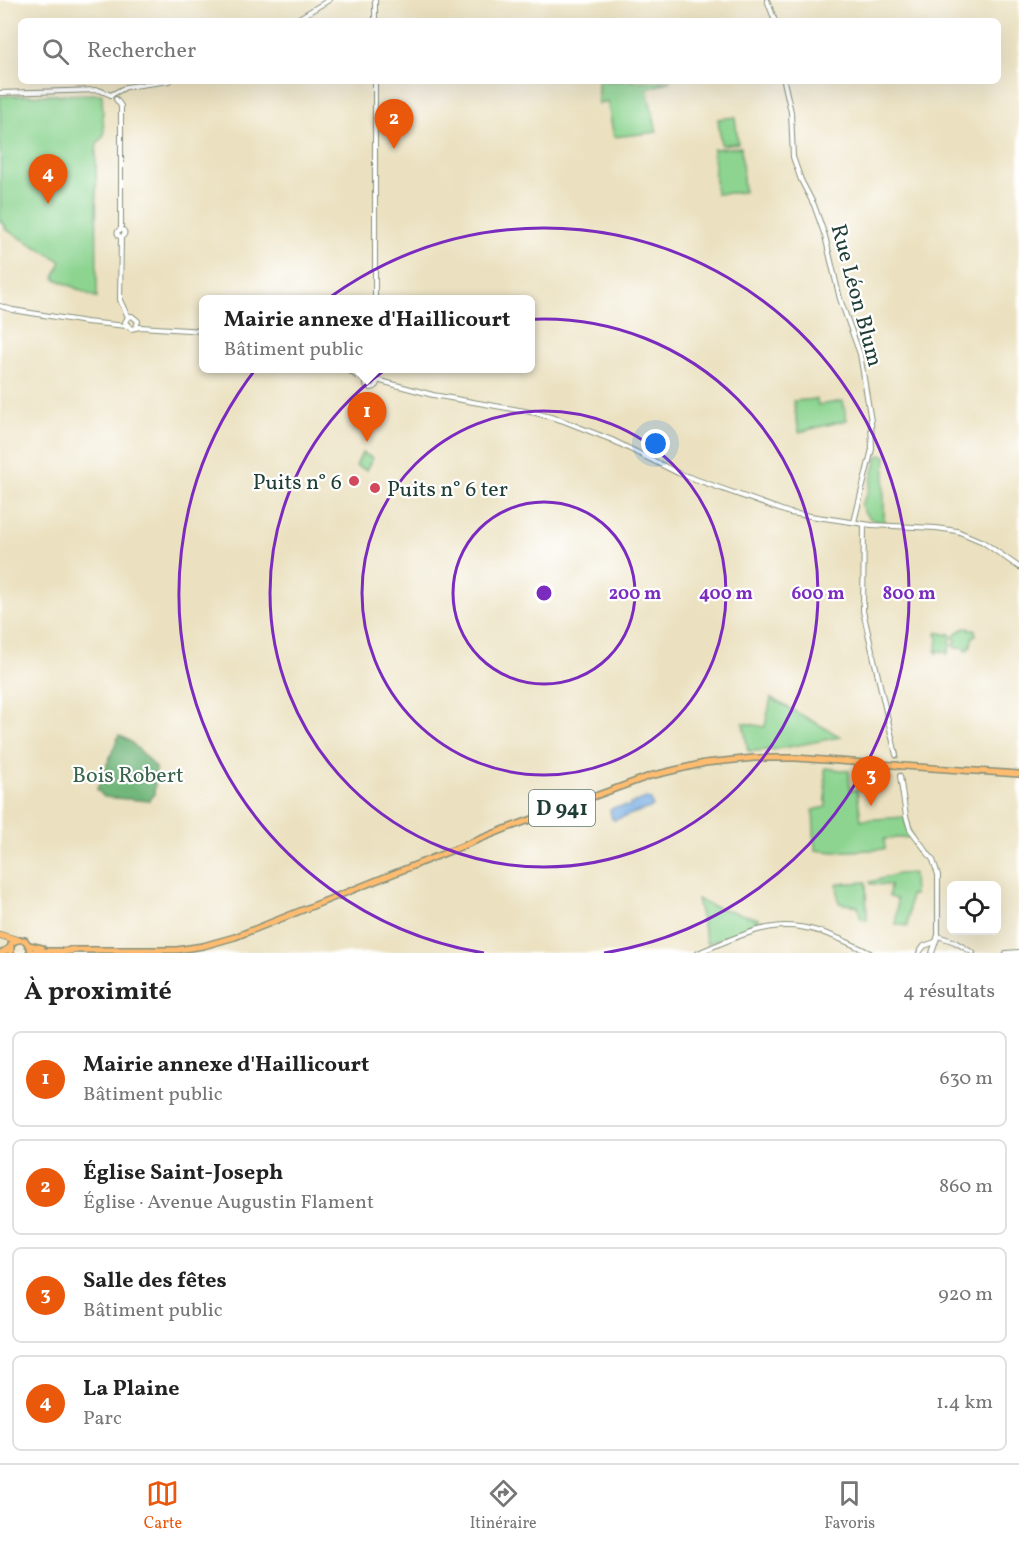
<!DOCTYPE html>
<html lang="fr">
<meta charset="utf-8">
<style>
:root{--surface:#fff;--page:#f6f6f6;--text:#222;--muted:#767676;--line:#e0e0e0;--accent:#ea580c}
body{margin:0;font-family:Vollkorn,serif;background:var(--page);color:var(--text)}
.controls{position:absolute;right:18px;bottom:18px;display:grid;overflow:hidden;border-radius:9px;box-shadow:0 6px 24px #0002}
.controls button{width:54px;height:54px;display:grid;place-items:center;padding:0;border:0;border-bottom:2px solid var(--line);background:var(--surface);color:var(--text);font:30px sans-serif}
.you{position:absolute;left:656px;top:444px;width:21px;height:21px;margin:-15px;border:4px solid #fff;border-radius:50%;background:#1a73e8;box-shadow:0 0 0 9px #1a73e833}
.badge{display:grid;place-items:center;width:39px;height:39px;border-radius:50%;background:var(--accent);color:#fff;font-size:20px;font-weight:700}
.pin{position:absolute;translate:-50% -50px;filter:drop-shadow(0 2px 3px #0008)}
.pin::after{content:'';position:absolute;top:32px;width:21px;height:18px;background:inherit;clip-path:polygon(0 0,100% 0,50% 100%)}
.popup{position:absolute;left:199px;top:295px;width:336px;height:78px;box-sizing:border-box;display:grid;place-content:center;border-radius:9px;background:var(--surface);filter:drop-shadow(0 2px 4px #0005);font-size:20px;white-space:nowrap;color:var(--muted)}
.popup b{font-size:22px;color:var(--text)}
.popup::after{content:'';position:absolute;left:50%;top:100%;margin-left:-12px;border:12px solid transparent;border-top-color:var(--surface)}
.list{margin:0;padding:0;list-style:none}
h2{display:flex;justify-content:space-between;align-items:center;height:78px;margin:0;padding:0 24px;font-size:26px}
h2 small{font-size:20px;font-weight:400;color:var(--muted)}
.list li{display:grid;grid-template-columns:39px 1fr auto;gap:18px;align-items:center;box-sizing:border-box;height:96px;margin:0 12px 12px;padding:0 12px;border:2px solid var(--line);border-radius:9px}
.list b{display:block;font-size:22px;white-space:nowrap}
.list p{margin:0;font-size:20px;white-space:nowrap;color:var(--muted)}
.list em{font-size:20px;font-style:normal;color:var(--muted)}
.icon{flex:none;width:33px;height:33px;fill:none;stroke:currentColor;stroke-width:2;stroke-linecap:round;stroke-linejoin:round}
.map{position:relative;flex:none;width:1019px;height:953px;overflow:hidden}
.search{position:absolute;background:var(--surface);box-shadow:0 6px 24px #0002;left:18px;right:18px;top:18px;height:66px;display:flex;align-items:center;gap:15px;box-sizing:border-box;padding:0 21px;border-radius:9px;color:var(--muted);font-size:22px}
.sheet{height:510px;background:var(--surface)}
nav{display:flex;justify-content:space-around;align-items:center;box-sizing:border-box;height:84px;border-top:2px solid var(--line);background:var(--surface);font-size:16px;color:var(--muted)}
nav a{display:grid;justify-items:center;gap:3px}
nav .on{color:var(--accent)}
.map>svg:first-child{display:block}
</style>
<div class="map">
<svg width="1019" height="953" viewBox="0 0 1019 953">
<rect width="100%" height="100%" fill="#fff"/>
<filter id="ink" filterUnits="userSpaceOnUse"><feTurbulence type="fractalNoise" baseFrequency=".0167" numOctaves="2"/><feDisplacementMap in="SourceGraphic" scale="12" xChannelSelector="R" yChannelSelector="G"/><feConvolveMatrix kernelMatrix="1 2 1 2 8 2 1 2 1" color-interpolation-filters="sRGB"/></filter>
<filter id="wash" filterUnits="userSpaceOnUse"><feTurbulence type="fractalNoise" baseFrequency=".008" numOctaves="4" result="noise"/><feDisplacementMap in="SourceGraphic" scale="24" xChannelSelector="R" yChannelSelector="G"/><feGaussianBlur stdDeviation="1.35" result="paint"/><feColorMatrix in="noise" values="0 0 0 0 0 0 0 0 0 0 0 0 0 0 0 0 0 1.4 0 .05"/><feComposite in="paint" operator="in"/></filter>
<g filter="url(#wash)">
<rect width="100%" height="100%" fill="#ebe1c0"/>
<!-- green -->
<g fill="#8cd490" stroke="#568862" stroke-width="1.5">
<polygon points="598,81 671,81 647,89 657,132 614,137 607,101 598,104"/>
<polygon points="102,94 104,136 97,143 96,155 97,298 54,278 61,261 5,229 6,227 0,221 0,96"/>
<polygon points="735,117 738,143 721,145 718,119"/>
<polygon points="741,147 744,192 716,194 713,149"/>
<polygon points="817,399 818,405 843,401 847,420 799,432 793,401"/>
<polygon points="362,453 373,458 366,470 356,466"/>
<path d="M 880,455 L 886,456 L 884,486 L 884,522 C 871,521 866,518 861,505 L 868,492 L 877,458 Z"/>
<polygon points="965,628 969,628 969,630 975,630 976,635 973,636 970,648 966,650 964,647 955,648 953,644 955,644 956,639 953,638 955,634"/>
<polygon points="937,632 948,635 949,633 951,635 949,651 947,654 947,652 938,651 937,653 935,650 937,650 938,636 936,635"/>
<polygon points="771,698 841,737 772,750 748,751 743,723 765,727"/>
<polygon points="825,768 849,771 850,790 857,790 861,820 904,817 912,837 884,839 885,849 834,852 815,850 813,810 826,807"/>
<polygon points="913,873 914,895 910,895 908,926 896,924 897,899 889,897 890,885 871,884 870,882 898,874"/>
<polygon points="866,882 867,920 861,919 858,906 839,903 837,884"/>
<polygon points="697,899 709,905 759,919 759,921 754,921 752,926 707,944"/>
</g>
<!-- forest -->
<polygon fill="#71b67a" stroke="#487a57" stroke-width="1.5" points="119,735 131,742 156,768 154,795 149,801 104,797 97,789"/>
<!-- water -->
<polygon fill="#72a9e1" stroke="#48738a" stroke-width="1.5" points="646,798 651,800 653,807 614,820 612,819 610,810 615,807 630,806 630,804"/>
</g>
<g filter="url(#ink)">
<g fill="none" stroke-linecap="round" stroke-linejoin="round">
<!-- tertiary-tunnel -->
<polyline stroke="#c2c0a4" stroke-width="4" stroke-dasharray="4 2" stroke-linecap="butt" points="896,755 900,776"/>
<!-- tertiary casing -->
<g stroke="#858f7a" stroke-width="6">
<g id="tertiary">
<polyline points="375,0 375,21"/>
<polyline points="767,0 775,21"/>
<polyline points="294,21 329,0"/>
<polyline points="784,81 791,112 793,157 801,180 814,205 825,236 840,299 860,354 871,421 872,449 854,522"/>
<polyline points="0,93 99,90 111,95"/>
<polyline points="111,95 126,87 169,81"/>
<polyline points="116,99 121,106 121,230"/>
<circle cx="121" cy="233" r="3.5"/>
<polyline points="121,237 120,300 128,317"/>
<polyline points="375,300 375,81"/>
<polyline points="0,306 13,310 86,322 127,326"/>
<polyline points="136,327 138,321 132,316 128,317 125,322 131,329 140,327 204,331"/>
<polyline points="346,368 358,377 366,378"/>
<polyline points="372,377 376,379 377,383 375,387 371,388 366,385 366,381 375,372"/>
<polyline points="377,380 433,395 536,413 561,420 612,440 678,473 790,513 871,525 936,528 957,531 983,542 1019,567"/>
<polyline points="864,524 863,611 896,755"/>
<polyline points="900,776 906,816 910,829 933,860 938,875 938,935 932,953"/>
<polyline points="938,936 955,942 973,953"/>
<path d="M 698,953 C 775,920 792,914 870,953"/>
<polyline points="919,953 924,946 935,942"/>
<polyline points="1006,953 1019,952"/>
</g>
</g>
<!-- primary casing -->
<g stroke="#858f7a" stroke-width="8">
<g id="primary">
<polyline points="903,766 1019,774"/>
<polyline points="29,945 42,948"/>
<polyline points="70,950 177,950 203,946 235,937 505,829 650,776 705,763 754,758 796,758 894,765"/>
<polyline points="11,953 11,944 17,940 25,940 30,948"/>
<polyline points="29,953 37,951 60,951"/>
</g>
</g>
<!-- trunk casing -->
<g stroke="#858f7a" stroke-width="8">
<g id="trunk">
<polyline points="0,935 17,940"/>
<polyline points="2,953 10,948"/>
<polyline points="57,953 73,950"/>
</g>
</g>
<!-- tertiary -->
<use href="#tertiary" stroke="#fff" stroke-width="4"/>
<!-- primary -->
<use href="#primary" stroke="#febc70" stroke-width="5"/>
<!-- trunk -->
<use href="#trunk" stroke="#febc70" stroke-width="6"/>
<!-- primary-bridge casing -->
<g stroke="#858f7a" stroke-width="8" stroke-linecap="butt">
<polyline id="primary-bridge" points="894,765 903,766"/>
</g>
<!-- primary-bridge -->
<use href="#primary-bridge" stroke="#febc70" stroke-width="5"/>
</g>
</g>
<!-- distance rings -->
<g fill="none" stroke="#7b2cbf" stroke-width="3">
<circle cx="544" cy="593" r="91"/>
<circle cx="544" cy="593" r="182"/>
<circle cx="544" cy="593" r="274"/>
<path d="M484 953A365 365 0 1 1 604 953"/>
</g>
<!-- markers -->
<g fill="#d1495b" stroke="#fff" stroke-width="2">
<circle cx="354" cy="481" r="6"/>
<circle cx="375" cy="488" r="6"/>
</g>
<g text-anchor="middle" stroke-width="4.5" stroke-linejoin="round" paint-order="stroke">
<!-- shield labels -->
<rect fill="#fff" stroke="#627771" stroke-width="1.5" x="529" y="790" width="66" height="36" rx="4.5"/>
<g font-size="21" font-weight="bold" fill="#1f3d34">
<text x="562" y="815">D 941</text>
</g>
<!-- street labels -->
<g font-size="22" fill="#1f3d34" stroke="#fff">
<text transform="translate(858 295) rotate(75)" y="8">Rue Léon Blum</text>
</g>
<!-- poi labels -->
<g font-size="22" fill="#1f3d34" stroke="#fff" text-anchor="end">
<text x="342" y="489">Puits n° 6</text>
<text x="387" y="496" text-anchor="start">Puits n° 6 ter</text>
</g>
<!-- park labels -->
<g font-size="22" fill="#3a634b" stroke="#fff">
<text x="128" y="782">Bois Robert</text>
</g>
</g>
<circle cx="544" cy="593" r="9" fill="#7b2cbf" stroke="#fff" stroke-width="3"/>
<g font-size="18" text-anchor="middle" font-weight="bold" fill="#7b2cbf" stroke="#fff" stroke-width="4.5" stroke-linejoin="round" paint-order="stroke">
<text x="635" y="599">200 m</text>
<text x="726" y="599">400 m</text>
<text x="818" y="599">600 m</text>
<text x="909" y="599">800 m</text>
</g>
</svg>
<div class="controls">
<button><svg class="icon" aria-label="locate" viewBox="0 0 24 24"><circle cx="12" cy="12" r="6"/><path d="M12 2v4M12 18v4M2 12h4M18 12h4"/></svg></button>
</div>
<div class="you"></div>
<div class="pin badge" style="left:367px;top:442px">1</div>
<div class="popup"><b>Mairie annexe d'Haillicourt</b>Bâtiment public</div>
<div class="pin badge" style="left:394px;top:149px">2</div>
<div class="pin badge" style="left:871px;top:806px">3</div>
<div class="pin badge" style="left:48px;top:204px">4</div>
<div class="search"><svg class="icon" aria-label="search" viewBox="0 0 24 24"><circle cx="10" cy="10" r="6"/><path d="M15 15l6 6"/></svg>Rechercher</div>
</div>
<section class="sheet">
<h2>À proximité<small>4 résultats</small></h2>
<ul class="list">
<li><span class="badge">1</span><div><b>Mairie annexe d'Haillicourt</b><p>Bâtiment public</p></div><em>630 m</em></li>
<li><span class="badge">2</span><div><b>Église Saint-Joseph</b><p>Église · Avenue Augustin Flament</p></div><em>860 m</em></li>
<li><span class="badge">3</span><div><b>Salle des fêtes</b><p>Bâtiment public</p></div><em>920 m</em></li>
<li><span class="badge">4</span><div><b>La Plaine</b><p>Parc</p></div><em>1.4 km</em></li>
</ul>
</section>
<nav>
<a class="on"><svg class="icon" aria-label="map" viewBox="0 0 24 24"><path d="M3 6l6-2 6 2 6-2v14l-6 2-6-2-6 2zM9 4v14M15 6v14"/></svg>Carte</a>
<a><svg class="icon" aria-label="directions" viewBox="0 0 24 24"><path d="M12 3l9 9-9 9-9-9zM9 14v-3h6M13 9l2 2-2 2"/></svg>Itinéraire</a>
<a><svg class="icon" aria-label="saved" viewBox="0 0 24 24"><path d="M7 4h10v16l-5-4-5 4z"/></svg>Favoris</a>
</nav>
